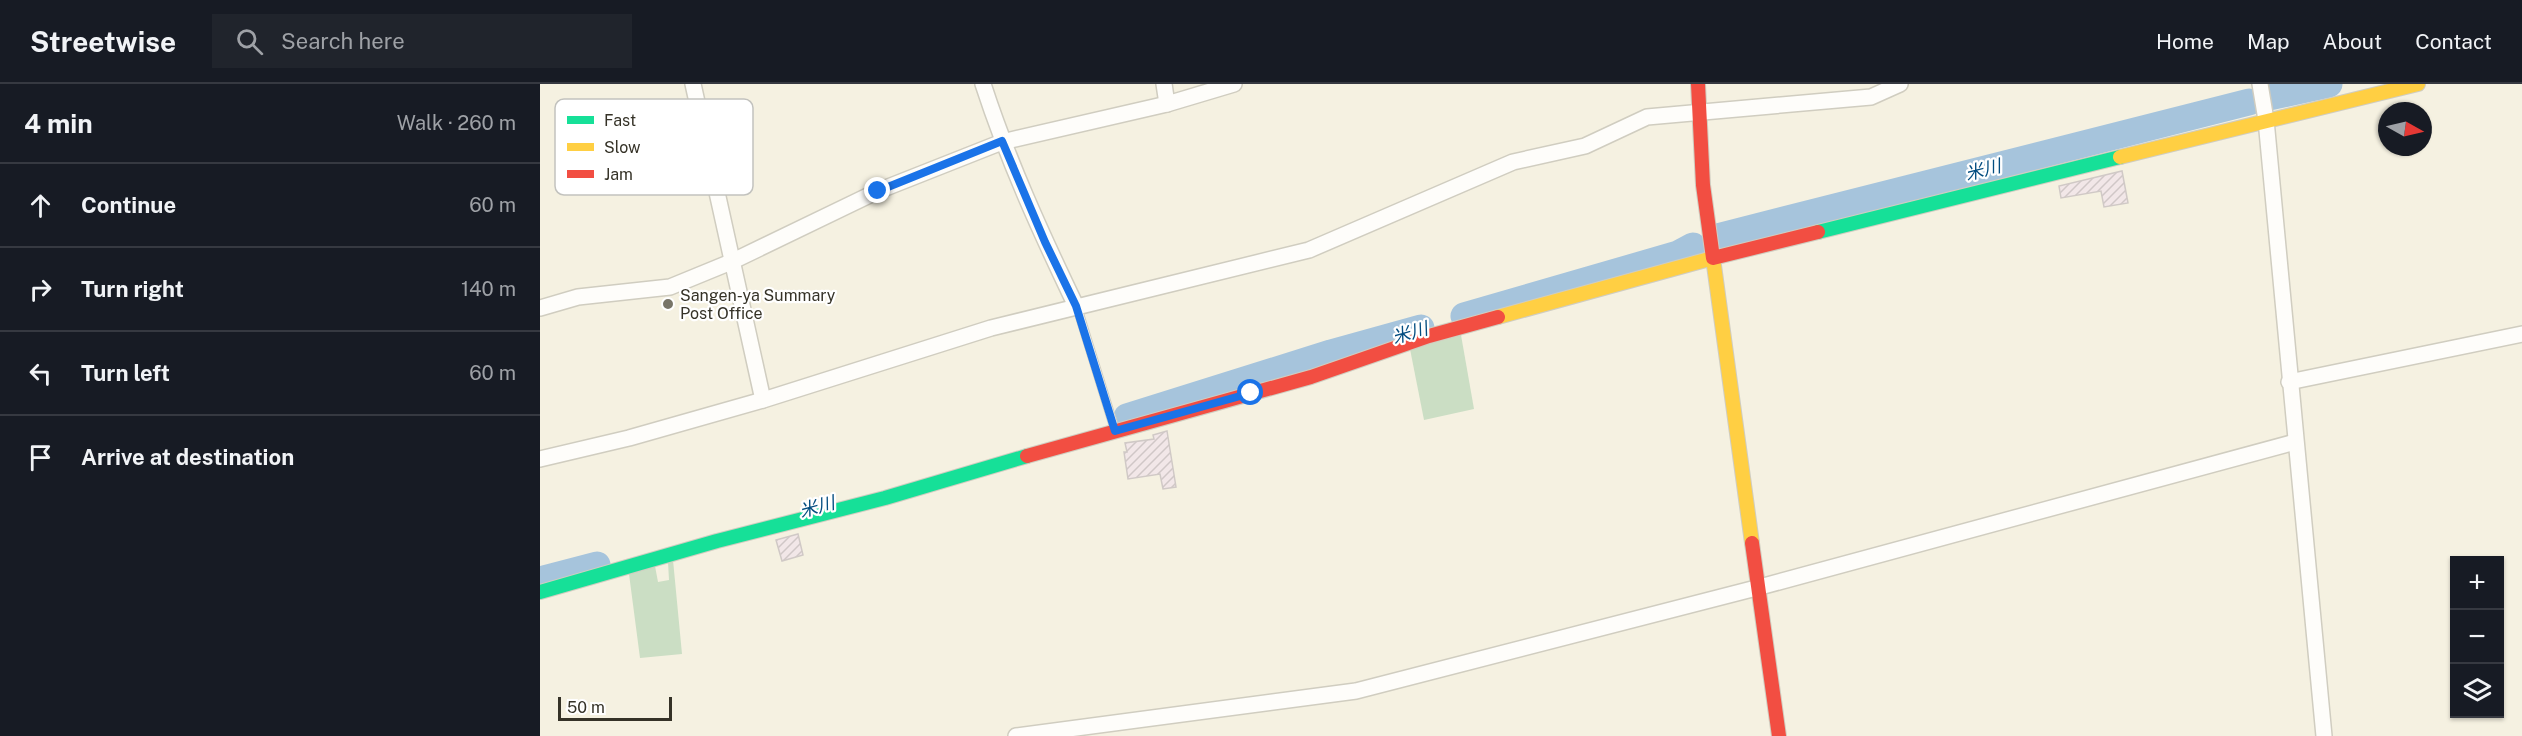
<!DOCTYPE html>
<meta charset="utf-8">
<style>
:root{--surface:#171b24;--page:#20242c;--text:#f1f3f6;--muted:#9ea1a6;--line:#363941}
body{margin:0;font-family:"Public Sans","Noto Sans JP",sans-serif;background:var(--page);color:var(--text)}
.controls{position:absolute;right:18px;bottom:18px;display:grid;overflow:hidden;border-radius:0px;box-shadow:0 2px 4px #0004}
.controls button{width:54px;height:54px;display:grid;place-items:center;padding:0;border:0;border-bottom:2px solid var(--line);background:var(--surface);color:var(--text);font:30px sans-serif}
.compass{position:absolute;left:1838px;top:18px;width:54px;height:54px;border-radius:50%;background:var(--surface);box-shadow:0 2px 4px #0004;rotate:98deg}
.scale{position:absolute;left:18px;bottom:15px;width:114px;box-sizing:border-box;padding-left:6px;border:3px solid #353227;border-top:0;font-size:16px;line-height:21px;white-space:nowrap;color:#353227;-webkit-text-stroke:4px #fff;paint-order:stroke}
.stop{position:absolute;width:18px;height:18px;margin:-14px;border:4px solid #1a73e8;border-radius:50%;background:#fff}
.stop.end{background:#1a73e8;border-color:#fff;box-shadow:0 2px 6px #0008}
.list{margin:0;padding:0;list-style:none}
h2{display:flex;justify-content:space-between;align-items:center;height:78px;margin:0;padding:0 24px;font-size:26px}
h2 small{font-size:20px;font-weight:400;color:var(--muted)}
.list li{display:grid;grid-template-columns:39px 1fr auto;gap:18px;align-items:center;box-sizing:border-box;height:84px;padding:0 24px;border-top:2px solid var(--line)}
.list b{display:block;font-size:22px;white-space:nowrap}
.list em{font-size:20px;font-style:normal;color:var(--muted)}
.icon{flex:none;width:33px;height:33px;fill:none;stroke:currentColor;stroke-width:2;stroke-linecap:round;stroke-linejoin:round}
.map{position:relative;flex:none;width:1982px;height:652px;overflow:hidden}
header{display:flex;align-items:center;gap:36px;box-sizing:border-box;height:84px;padding:0 30px;background:var(--surface);border-bottom:2px solid var(--line)}
header strong{font-size:28px}
nav{display:flex;gap:33px;margin-inline-start:auto;font-size:21px}
.search{width:420px;height:54px;background:var(--page);display:flex;align-items:center;gap:15px;box-sizing:border-box;padding:0 21px;border-radius:0px;color:var(--muted);font-size:22px}
main{display:flex}
aside{flex:1;background:var(--surface)}
.map>svg:first-child{display:block}
</style>
<header>
<strong>Streetwise</strong>
<div class="search"><svg class="icon" aria-label="search" viewBox="0 0 24 24"><circle cx="10" cy="10" r="6"/><path d="M15 15l6 6"/></svg>Search here</div>
<nav><a>Home</a><a>Map</a><a>About</a><a>Contact</a></nav>
</header>
<main>
<aside>
<h2>4 min<small>Walk · 260 m</small></h2>
<ul class="list">
<li><svg class="icon" aria-label="ahead" viewBox="0 0 24 24"><path d="M12 20V5M6 11l6-6 6 6"/></svg><div><b>Continue</b></div><em>60 m</em></li>
<li><svg class="icon" aria-label="right" viewBox="0 0 24 24"><path d="M7 20v-9h11M14 6l5 5-5 5"/></svg><div><b>Turn right</b></div><em>140 m</em></li>
<li><svg class="icon" aria-label="left" viewBox="0 0 24 24"><path d="M17 20v-9H6M10 6l-5 5 5 5"/></svg><div><b>Turn left</b></div><em>60 m</em></li>
<li><svg class="icon" aria-label="arrive" viewBox="0 0 24 24"><path d="M6 21V4h12l-3 4 3 4H6"/></svg><div><b>Arrive at destination</b></div></li>
</ul>
</aside>
<div class="map">
<svg width="1982" height="652" viewBox="0 0 1982 652">
<defs>
<pattern id="building-hatch" width="6" height="6" patternUnits="userSpaceOnUse" patternTransform="scale(1.5)"><rect width="6" height="6" fill="#f2e7e8"/><path d="M-1 1l2-2M0 6l6-6M5 7l2-2" fill="none" stroke="#d0c7c7"/></pattern>
</defs>
<rect width="100%" height="100%" fill="#f5f1e1"/>
<!-- grass -->
<g fill="#cbdec4">
<polygon points="921,251 934,325 884,336 870,265"/>
<polygon points="133,476 142,570 100,574 89,490 115,482 118,498 129,496 128,478"/>
</g>
<g fill="none" stroke-linecap="round" stroke-linejoin="round">
<!-- river -->
<g stroke="#a6c4dc" stroke-width="27">
<polyline points="1729,13 1789,0"/>
<polyline points="1177,153 1709,18"/>
<polyline points="924,232 1138,170 1153,162"/>
<polyline points="587,333 791,269 881,244"/>
<polyline points="0,496 57,481"/>
</g>
</g>
<!-- building -->
<g fill="url(#building-hatch)" stroke="#d0c9c6" stroke-width="1.5">
<polygon points="1582,87 1588,119 1564,123 1561,107 1521,114 1519,102"/>
<polygon points="627,347 636,403 623,405 620,390 588,395 584,368 587,368 585,359 614,355 613,351"/>
<polygon points="258,450 263,471 242,477 236,456"/>
</g>
<g fill="none" stroke-linecap="round" stroke-linejoin="round">
<!-- lane casing -->
<g stroke="#d0cdc0" stroke-width="10">
<polyline id="lane" points="537,223 575,346"/>
</g>
<!-- street casing -->
<g stroke="#d0cdc0" stroke-width="18">
<g id="street">
<polyline points="153,0 223,316"/>
<path d="M 443,0 C 468,77 501,149 536,222"/>
<polyline points="624,0 627,20"/>
<polyline points="1720,0 1726,36 1784,652"/>
<polyline points="0,224 38,213 130,203 191,178 338,107 462,58 627,20 694,0"/>
<polyline points="1749,298 1982,250"/>
<polyline points="0,375 89,354 223,316 451,244 769,166 973,78 1045,62 1107,33 1331,13 1360,0"/>
<polyline points="476,652 816,607 1220,503 1755,358"/>
</g>
</g>
<!-- fast casing -->
<g stroke="#d0cdc0" stroke-width="16">
<g id="fast">
<polyline points="1278,148 1580,73"/>
<polyline points="0,508 177,457 345,414 487,372"/>
</g>
</g>
<!-- slow casing -->
<g stroke="#d0cdc0" stroke-width="16">
<g id="slow">
<polyline points="1580,73 1878,0"/>
<polyline points="958,233 1173,174 1212,459"/>
</g>
</g>
<!-- jam casing -->
<g stroke="#d0cdc0" stroke-width="16">
<g id="jam">
<polyline points="1158,0 1163,101 1173,174 1278,148"/>
<polyline points="487,372 771,293 889,252 958,233"/>
<polyline points="1212,459 1239,652"/>
</g>
</g>
<!-- lane -->
<use href="#lane" stroke="#fefdfa" stroke-width="8"/>
<!-- street -->
<use href="#street" stroke="#fefdfa" stroke-width="15"/>
<!-- fast -->
<use href="#fast" stroke="#16e098" stroke-width="14"/>
<!-- slow -->
<use href="#slow" stroke="#ffcf43" stroke-width="14"/>
<!-- jam -->
<use href="#jam" stroke="#f24e42" stroke-width="14"/>
</g>
<g fill="none" stroke-linecap="round" stroke-linejoin="round">
<!-- route -->
<polyline stroke="#1a73e8" stroke-width="8" points="338,107 462,57 505,158 536,222 575,347 711,309"/>
</g>
<!-- markers -->
<circle fill="#787568" stroke="#fff" stroke-width="2" cx="128" cy="220" r="6"/>
<g text-anchor="middle" stroke-width="4.5" stroke-linejoin="round" paint-order="stroke">
<!-- poi labels -->
<g font-size="16" fill="#353227" stroke="#fff" text-anchor="start">
<text x="140" y="217">Sangen-ya Summary<tspan x="140" dy="18">Post Office</tspan></text>
</g>
<!-- water labels -->
<g font-size="18" font-style="italic" fill="#034d80" stroke="#fff">
<text transform="translate(1443 86) rotate(-14)" y="6">米川</text>
<text transform="translate(870 249) rotate(-16)" y="6">米川</text>
<text transform="translate(277 423) rotate(-15)" y="6">米川</text>
</g>
</g>
<!-- legend -->
<rect x="15" y="15" width="198" height="96" rx="9" fill="#fff" stroke="#c2c2be" stroke-width="1.5"/>
<rect x="27" y="32" width="27" height="8" fill="#16e098"/>
<rect x="27" y="59" width="27" height="8" fill="#ffcf43"/>
<rect x="27" y="86" width="27" height="8" fill="#f24e42"/>
<g font-size="16" fill="#353227">
<text x="64" y="42">Fast</text>
<text x="64" y="69">Slow</text>
<text x="64" y="96">Jam</text>
</g>
</svg>
<div class="controls">
<button>+</button>
<button>−</button>
<button><svg class="icon" aria-label="layers" viewBox="0 0 24 24"><path d="M12 4l9 5-9 5-9-5zM3 14l9 5 9-5"/></svg></button>
</div>
<svg class="compass" viewBox="-18 -18 36 36"><path d="M0-13l5 13h-10z" fill="#e53935"/><path d="M0 13l5-13h-10z" fill="#9ea1a6"/></svg>
<div class="scale">50 m</div>
<div class="stop" style="left:711px;top:309px"></div>
<div class="stop end" style="left:338px;top:107px"></div>
</div>
</main>
